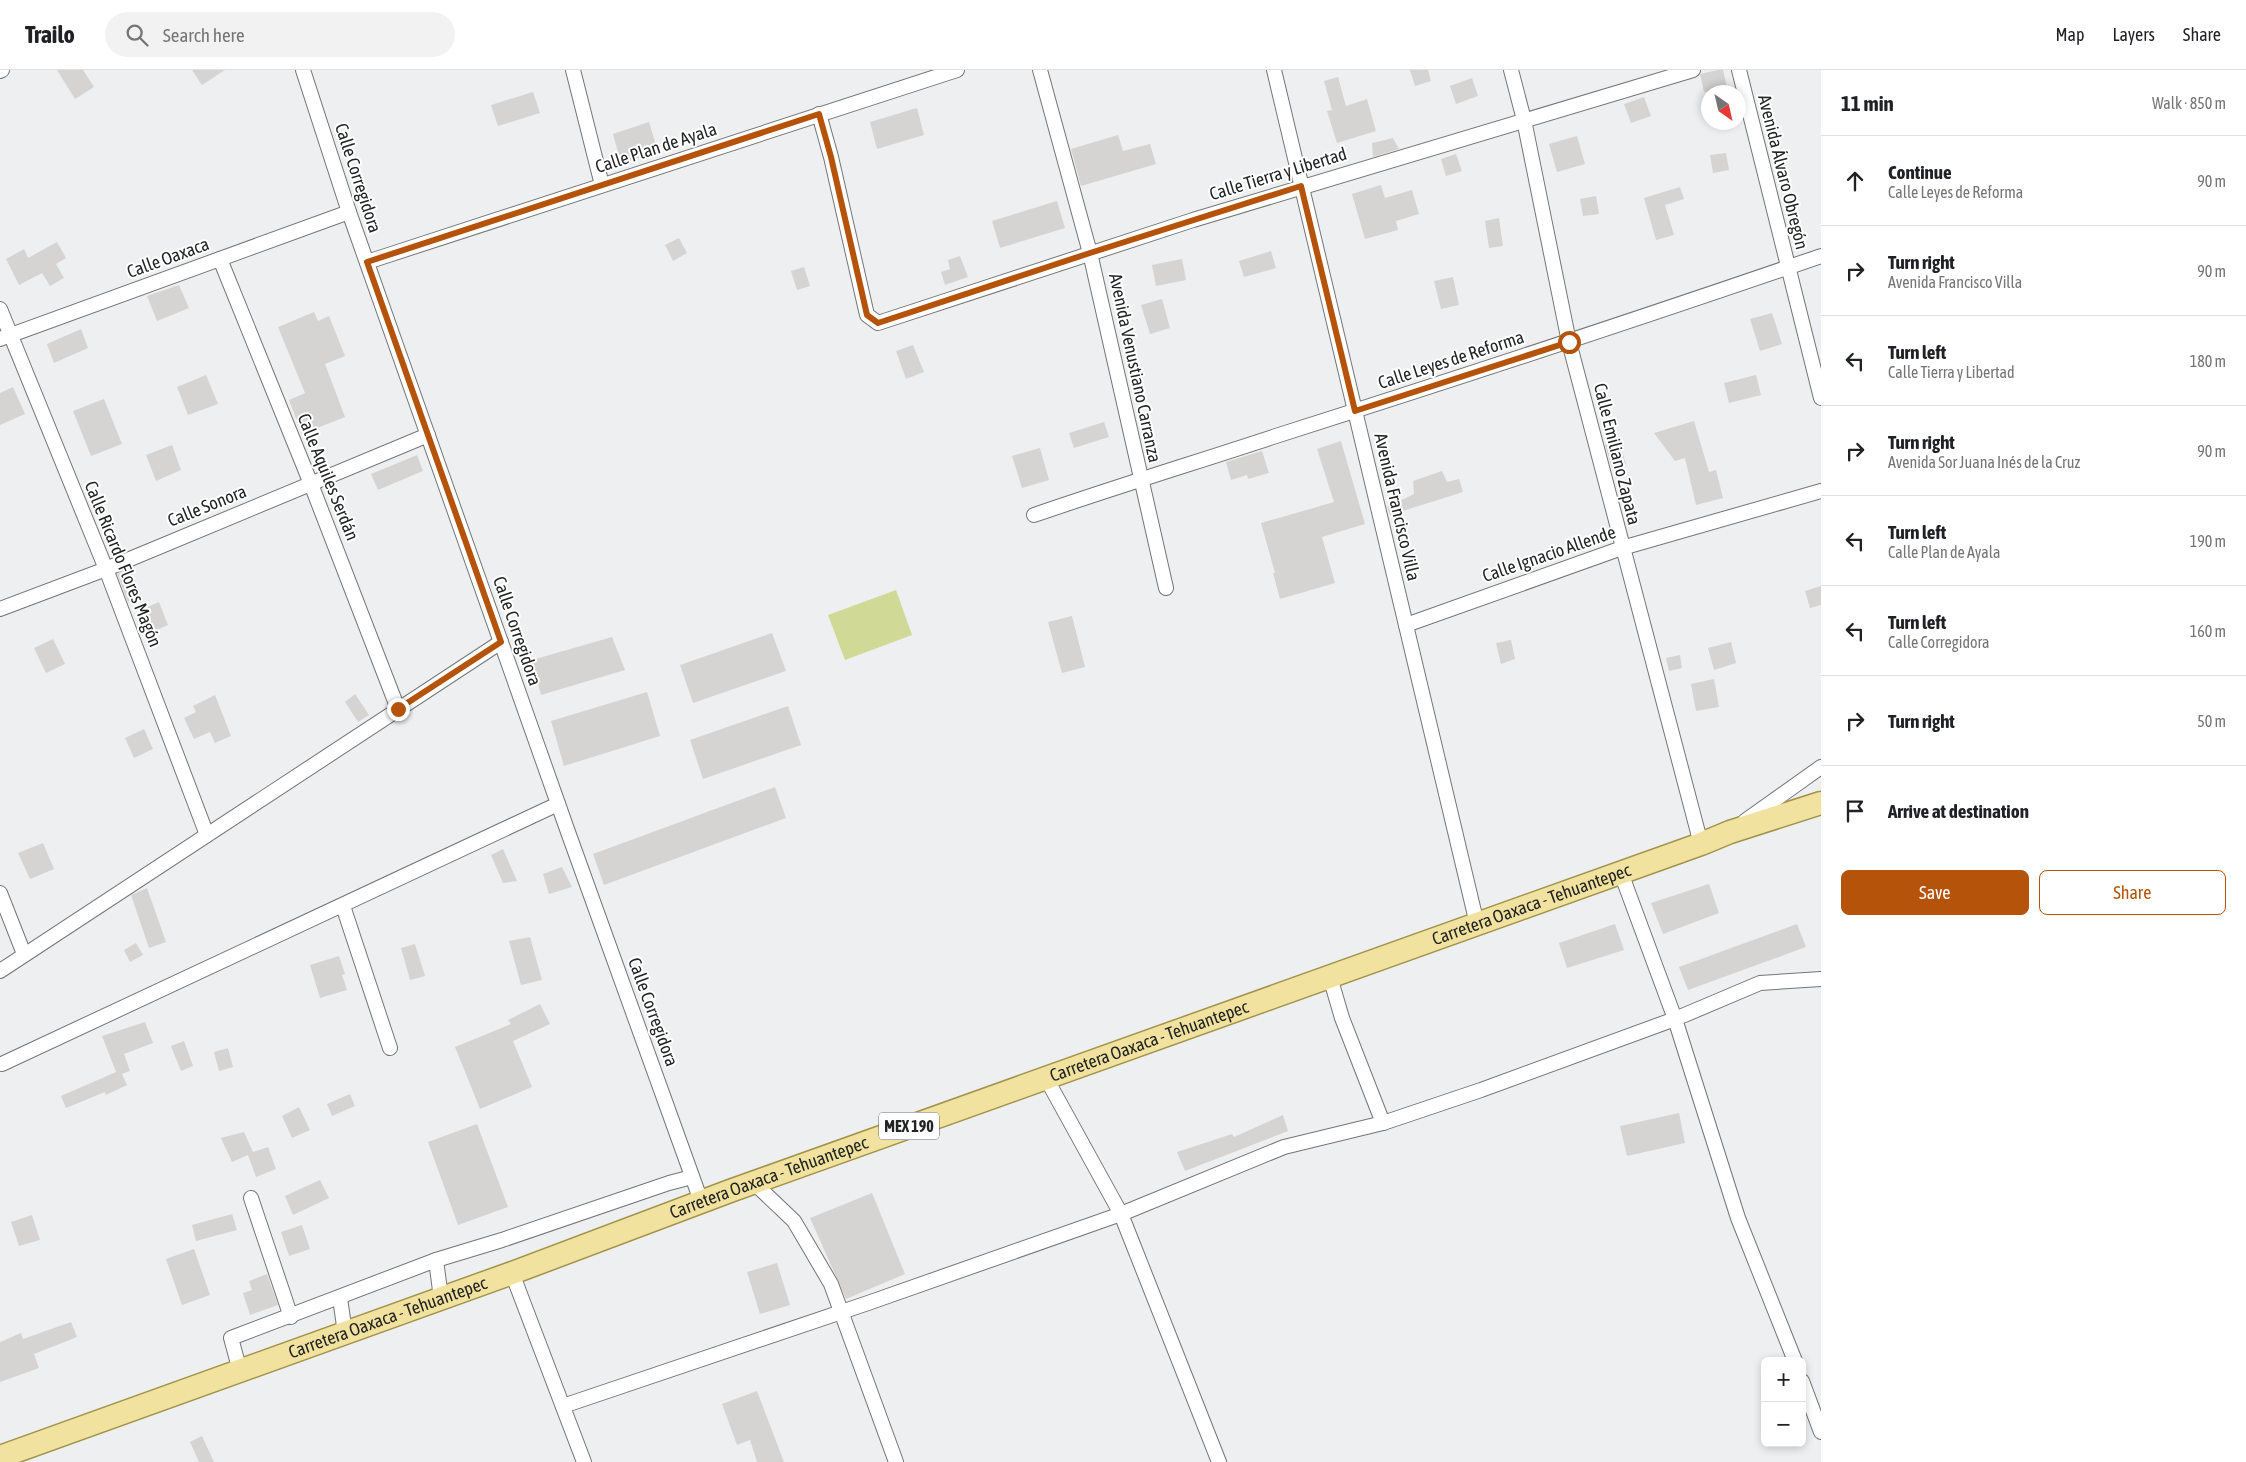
<!DOCTYPE html>
<meta charset="utf-8">
<style>
:root{--surface:#fff;--page:#f2f2f2;--text:#202124;--muted:#757577;--line:#e0e0e0;--accent:#b45309}
body{margin:0;font-family:"Asap Condensed",sans-serif;background:var(--page);color:var(--text)}
.controls{position:absolute;right:15px;bottom:15px;display:grid;overflow:hidden;border-radius:8px;box-shadow:0 2px 8px #0003}
.controls button{width:45px;height:45px;display:grid;place-items:center;padding:0;border:0;border-bottom:1px solid var(--line);background:var(--surface);color:var(--text);font:25px sans-serif}
.compass{position:absolute;left:1701px;top:15px;width:45px;height:45px;border-radius:50%;background:var(--surface);box-shadow:0 2px 8px #0003;rotate:146deg}
.stop{position:absolute;width:15px;height:15px;margin:-11px;border:4px solid #b45309;border-radius:50%;background:#fff}
.stop.end{background:#b45309;border-color:#fff;box-shadow:0 1px 5px #0008}
.list{margin:0;padding:0;list-style:none}
h2{display:flex;justify-content:space-between;align-items:center;height:65px;margin:0;padding:0 20px;font-size:21px}
h2 small{font-size:16px;font-weight:400;color:var(--muted)}
.list li{display:grid;grid-template-columns:32px 1fr auto;gap:15px;align-items:center;box-sizing:border-box;height:90px;padding:0 20px;border-top:1px solid var(--line)}
.list b{display:block;font-size:19px;white-space:nowrap}
.list p{margin:0;font-size:16px;white-space:nowrap;color:var(--muted)}
.list em{font-size:16px;font-style:normal;color:var(--muted)}
.actions{display:flex;gap:10px;padding:15px 20px}
.actions a{flex:1;padding:11px 0;border:1px solid var(--accent);border-radius:8px;text-align:center;font-size:18px;color:var(--accent)}
.actions .main{background:var(--accent);color:#fff}
.icon{flex:none;width:28px;height:28px;fill:none;stroke:currentColor;stroke-width:2;stroke-linecap:round;stroke-linejoin:round}
.map{position:relative;flex:none;width:1821px;height:1392px;overflow:hidden}
header{display:flex;align-items:center;gap:30px;box-sizing:border-box;height:70px;padding:0 25px;background:var(--surface);border-bottom:1px solid var(--line)}
header strong{font-size:24px}
nav{display:flex;gap:28px;margin-inline-start:auto;font-size:18px}
.search{width:350px;height:45px;background:var(--page);display:flex;align-items:center;gap:12px;box-sizing:border-box;padding:0 18px;border-radius:28px;color:var(--muted);font-size:19px}
main{display:flex}
aside{flex:1;background:var(--surface)}
.map>svg:first-child{display:block}
</style>
<header>
<strong>Trailo</strong>
<div class="search"><svg class="icon" aria-label="search" viewBox="0 0 24 24"><circle cx="10" cy="10" r="6"/><path d="M15 15l6 6"/></svg>Search here</div>
<nav><a>Map</a><a>Layers</a><a>Share</a></nav>
</header>
<main>
<div class="map">
<svg width="1821" height="1392" viewBox="0 0 1821 1392">
<rect width="100%" height="100%" fill="#eeeff0"/>
<!-- green -->
<polygon fill="#d0d996" points="896,520 912,565 845,590 828,545"/>
<!-- building -->
<g fill="#d6d4d3">
<polygon points="57,0 83,0 94,17 75,29"/>
<polygon points="192,0 225,0 202,15"/>
<polygon points="1410,0 1428,0 1431,11 1415,16"/>
<polygon points="1718,0 1723,0 1728,22 1704,22 1700,4"/>
<polygon points="1338,7 1346,36 1367,29 1376,61 1337,73 1327,41 1332,40 1324,11"/>
<polygon points="1472,8 1478,26 1456,34 1450,16"/>
<polygon points="533,22 540,43 498,56 491,35"/>
<polygon points="1644,27 1651,46 1631,53 1624,34"/>
<polygon points="917,38 924,65 877,79 870,52"/>
<polygon points="649,52 658,82 621,93 613,64"/>
<polygon points="1118,65 1123,81 1150,74 1156,94 1081,116 1071,79"/>
<polygon points="1577,66 1585,94 1557,102 1549,74"/>
<polygon points="1393,68 1399,79 1373,87 1372,73"/>
<polygon points="1726,83 1729,100 1713,103 1710,85"/>
<polygon points="1456,84 1462,101 1446,106 1441,89"/>
<polygon points="1381,115 1385,128 1412,120 1419,144 1396,151 1398,160 1365,169 1352,124"/>
<polygon points="1680,117 1684,129 1665,135 1674,165 1656,170 1644,128"/>
<polygon points="1596,126 1599,144 1583,146 1580,129"/>
<polygon points="1057,131 1065,158 1000,178 992,151"/>
<polygon points="1499,148 1503,176 1489,178 1485,151"/>
<polygon points="679,168 687,183 673,191 665,175"/>
<polygon points="57,172 66,188 56,194 64,208 50,216 42,203 19,215 6,189 24,179 28,188"/>
<polygon points="1271,181 1276,198 1244,207 1239,191"/>
<polygon points="960,186 968,207 945,215 941,202 950,199 948,190"/>
<polygon points="1182,189 1186,210 1156,216 1152,195"/>
<polygon points="804,197 810,216 797,220 791,201"/>
<polygon points="1453,207 1459,235 1441,239 1434,211"/>
<polygon points="179,215 189,238 157,251 147,226"/>
<polygon points="1162,229 1170,258 1150,264 1141,235"/>
<polygon points="314,242 318,251 329,246 345,286 325,294 345,347 302,364 289,330 305,323 278,257"/>
<polygon points="1772,243 1782,274 1760,281 1750,249"/>
<polygon points="81,259 88,278 54,293 47,274"/>
<polygon points="913,275 924,302 906,309 896,281"/>
<polygon points="206,305 218,334 188,345 177,317"/>
<polygon points="1756,305 1761,325 1729,333 1724,313"/>
<polygon points="13,317 25,344 0,355 0,323"/>
<polygon points="104,329 122,374 91,386 73,341"/>
<polygon points="1694,351 1709,402 1716,400 1723,428 1696,435 1685,388 1675,391 1654,363"/>
<polygon points="1104,352 1109,367 1074,378 1069,363"/>
<polygon points="1341,371 1365,454 1322,467 1335,513 1280,529 1273,503 1275,503 1261,453 1334,432 1317,379"/>
<polygon points="1619,371 1626,394 1612,398 1605,375"/>
<polygon points="172,375 181,400 156,411 146,385"/>
<polygon points="1040,378 1049,410 1022,418 1012,386"/>
<polygon points="1262,381 1269,403 1248,409 1247,405 1231,410 1226,392"/>
<polygon points="417,385 423,401 378,420 371,404"/>
<polygon points="1442,401 1447,412 1459,409 1463,422 1390,445 1387,437 1414,424 1413,411"/>
<polygon points="130,498 141,525 128,532 117,504"/>
<polygon points="1821,516 1821,535 1810,538 1805,521"/>
<polygon points="159,532 168,555 154,561 145,538"/>
<polygon points="1072,546 1085,597 1062,603 1048,552"/>
<polygon points="772,563 786,601 693,633 680,595"/>
<polygon points="612,567 625,600 541,625 532,590"/>
<polygon points="53,569 65,594 46,603 34,578"/>
<polygon points="1511,570 1515,589 1501,594 1496,573"/>
<polygon points="1731,572 1736,593 1714,600 1708,578"/>
<polygon points="1680,585 1682,598 1669,601 1666,588"/>
<polygon points="1714,609 1719,637 1696,641 1691,614"/>
<polygon points="647,622 660,666 564,696 551,651"/>
<polygon points="355,624 369,645 358,652 345,632"/>
<polygon points="215,625 231,666 215,673 210,662 194,669 184,648 196,642 193,636"/>
<polygon points="788,636 801,675 703,709 690,670"/>
<polygon points="144,659 153,679 134,688 125,668"/>
<polygon points="775,717 786,748 604,815 593,784"/>
<polygon points="43,773 54,799 30,809 18,783"/>
<polygon points="503,779 517,811 503,813 491,785"/>
<polygon points="562,797 572,817 549,824 543,804"/>
<polygon points="1709,814 1719,843 1663,864 1651,833"/>
<polygon points="147,818 166,872 149,878 131,825"/>
<polygon points="1615,854 1624,880 1567,898 1559,873"/>
<polygon points="1797,854 1806,877 1688,920 1679,897"/>
<polygon points="530,867 542,910 521,915 509,871"/>
<polygon points="136,873 143,885 130,892 124,880"/>
<polygon points="415,874 425,906 410,910 401,878"/>
<polygon points="339,886 345,904 342,905 347,920 320,928 310,895"/>
<polygon points="540,934 550,954 513,971 532,1017 480,1039 455,977 511,954 508,950"/>
<polygon points="145,952 153,973 124,984 130,1001 122,1004 127,1015 106,1025 105,1022 66,1038 61,1026 116,1002 102,966"/>
<polygon points="184,971 193,996 181,1001 171,976"/>
<polygon points="228,978 233,997 219,1001 214,982"/>
<polygon points="350,1024 355,1036 332,1046 327,1034"/>
<polygon points="299,1037 310,1060 292,1068 282,1046"/>
<polygon points="1679,1043 1685,1073 1627,1086 1620,1056"/>
<polygon points="1283,1045 1288,1061 1185,1101 1177,1082 1232,1064 1234,1067"/>
<polygon points="477,1054 508,1137 458,1155 428,1072"/>
<polygon points="244,1062 253,1082 268,1077 276,1099 256,1107 248,1085 232,1092 221,1068"/>
<polygon points="320,1110 329,1128 293,1145 285,1126"/>
<polygon points="872,1123 905,1204 846,1229 810,1148"/>
<polygon points="232,1144 237,1160 196,1171 192,1155"/>
<polygon points="32,1145 40,1170 19,1176 11,1152"/>
<polygon points="302,1155 310,1179 289,1186 281,1162"/>
<polygon points="194,1179 210,1225 182,1235 166,1189"/>
<polygon points="777,1193 790,1235 760,1244 747,1202"/>
<polygon points="267,1204 278,1235 250,1245 243,1223 252,1220 249,1211"/>
<polygon points="71,1252 77,1267 34,1284 39,1298 0,1312 0,1272 21,1263 23,1269"/>
<polygon points="757,1321 784,1392 757,1392 750,1370 737,1375 722,1334"/>
<polygon points="202,1366 214,1392 199,1392 190,1372"/>
</g>
<g fill="none" stroke-linecap="round" stroke-linejoin="round">
<!-- minor casing -->
<g stroke="#747576" stroke-width="16">
<g id="minor">
<polyline points="303,0 349,142 568,762 701,1131"/>
<polyline points="573,0 602,115"/>
<polyline points="1040,0 1090,183 1166,518"/>
<polyline points="1274,0 1477,854"/>
<polyline points="1511,0 1524,50 1569,272 1701,774"/>
<polyline points="1739,0 1821,328"/>
<polyline points="0,1 2,0"/>
<polyline points="819,44 831,87 867,245 878,253 1193,150 1693,0"/>
<polyline points="220,189 311,414 398,639"/>
<polyline points="367,192 957,0"/>
<polyline points="0,239 106,499 207,765"/>
<polyline points="0,269 349,142"/>
<path d="M 1034,445 C 1115,417 1197,392 1279,365 C 1461,307 1641,248 1821,186"/>
<polyline points="0,539 106,499 428,365"/>
<polyline points="1406,555 1622,478 1821,421"/>
<polyline points="1745,751 1821,697"/>
<polyline points="1621,803 1675,949 1738,1148 1795,1291"/>
<polyline points="0,823 24,884"/>
<polyline points="343,836 390,978"/>
<polyline points="0,901 501,572"/>
<polyline points="1330,907 1342,948 1383,1053"/>
<polyline points="2,994 558,734"/>
<polyline points="1046,1008 1121,1144 1219,1392"/>
<polyline points="753,1112 794,1151 831,1214 896,1392"/>
<polyline points="251,1128 291,1247"/>
<polyline points="512,1203 584,1392"/>
<polyline points="340,1228 345,1263"/>
<polyline points="441,1228 436,1190 502,1170 669,1113 692,1107"/>
<polyline points="240,1301 231,1268 436,1190"/>
<polyline points="1802,1311 1821,1362"/>
<polyline points="563,1336 868,1233 1121,1144 1284,1077 1383,1053 1481,1020 1675,949 1760,913 1821,909"/>
</g>
</g>
<!-- primary casing -->
<g stroke="#a2934a" stroke-width="25">
<g id="primary">
<path id="s1" d="M 0,1387 L 512,1203 L 730,1121 L 1701,774 L 1730,762 L 1821,733"/>
</g>
</g>
<!-- minor -->
<use href="#minor" stroke="#fff" stroke-width="14"/>
<!-- primary -->
<use href="#primary" stroke="#f1e29f" stroke-width="22"/>
</g>
<g fill="none" stroke-linecap="round" stroke-linejoin="round">
<!-- route -->
<polyline stroke="#b45309" stroke-width="6" points="398,639 501,572 367,192 819,44 831,87 867,245 878,253 1090,183 1301,116 1355,341 1569,272"/>
</g>
<g text-anchor="middle" stroke-width="4" stroke-linejoin="round" paint-order="stroke">
<!-- shield labels -->
<rect fill="#fff" stroke="#646565" stroke-width="1" x="879" y="1042.5" width="60" height="27" rx="4"/>
<g font-size="16" font-weight="bold" fill="#222323">
<text x="909" y="1062">MEX 190</text>
</g>
<!-- street labels -->
<g font-size="18" fill="#222323" stroke="#fff">
<text transform="translate(656 78) rotate(-18)" y="6">Calle Plan de Ayala</text>
<text transform="translate(1783 102) rotate(76)" y="6">Avenida Álvaro Obregón</text>
<text transform="translate(1278 104) rotate(-17)" y="6">Calle Tierra y Libertad</text>
<text transform="translate(358 108) rotate(72)" y="6">Calle Corregidora</text>
<text transform="translate(168 188) rotate(-20)" y="6">Calle Oaxaca</text>
<text transform="translate(1451 290) rotate(-18)" y="6">Calle Leyes de Reforma</text>
<text transform="translate(1135 298) rotate(78)" y="6">Avenida Venustiano Carranza</text>
<text transform="translate(1617 384) rotate(76)" y="6">Calle Emiliano Zapata</text>
<text transform="translate(328 407) rotate(68)" y="6">Calle Aquiles Serdán</text>
<text transform="translate(207 436) rotate(-22)" y="6">Calle Sonora</text>
<text transform="translate(1397 437) rotate(77)" y="6">Avenida Francisco Villa</text>
<text transform="translate(1549 484) rotate(-19)" y="6">Calle Ignacio Allende</text>
<text transform="translate(123 494) rotate(68)" y="6">Calle Ricardo Flores Magón</text>
<text transform="translate(517 561) rotate(71)" y="6">Calle Corregidora</text>
<text dy="6" stroke="none"><textPath href="#s1" startOffset="1628">Carretera Oaxaca - Tehuantepec</textPath></text>
<text transform="translate(653 942) rotate(70)" y="6">Calle Corregidora</text>
<text dy="6" stroke="none"><textPath href="#s1" startOffset="1222">Carretera Oaxaca - Tehuantepec</textPath></text>
<text dy="6" stroke="none"><textPath href="#s1" startOffset="818">Carretera Oaxaca - Tehuantepec</textPath></text>
<text dy="6" stroke="none"><textPath href="#s1" startOffset="412">Carretera Oaxaca - Tehuantepec</textPath></text>
</g>
</g>
</svg>
<div class="controls">
<button>+</button>
<button>−</button>
</div>
<svg class="compass" viewBox="-18 -18 36 36"><path d="M0-13l5 13h-10z" fill="#e53935"/><path d="M0 13l5-13h-10z" fill="#757577"/></svg>
<div class="stop" style="left:1569px;top:272px"></div>
<div class="stop end" style="left:398px;top:639px"></div>
</div>
<aside>
<h2>11 min<small>Walk · 850 m</small></h2>
<ul class="list">
<li><svg class="icon" aria-label="ahead" viewBox="0 0 24 24"><path d="M12 20V5M6 11l6-6 6 6"/></svg><div><b>Continue</b><p>Calle Leyes de Reforma</p></div><em>90 m</em></li>
<li><svg class="icon" aria-label="right" viewBox="0 0 24 24"><path d="M7 20v-9h11M14 6l5 5-5 5"/></svg><div><b>Turn right</b><p>Avenida Francisco Villa</p></div><em>90 m</em></li>
<li><svg class="icon" aria-label="left" viewBox="0 0 24 24"><path d="M17 20v-9H6M10 6l-5 5 5 5"/></svg><div><b>Turn left</b><p>Calle Tierra y Libertad</p></div><em>180 m</em></li>
<li><svg class="icon" aria-label="right" viewBox="0 0 24 24"><path d="M7 20v-9h11M14 6l5 5-5 5"/></svg><div><b>Turn right</b><p>Avenida Sor Juana Inés de la Cruz</p></div><em>90 m</em></li>
<li><svg class="icon" aria-label="left" viewBox="0 0 24 24"><path d="M17 20v-9H6M10 6l-5 5 5 5"/></svg><div><b>Turn left</b><p>Calle Plan de Ayala</p></div><em>190 m</em></li>
<li><svg class="icon" aria-label="left" viewBox="0 0 24 24"><path d="M17 20v-9H6M10 6l-5 5 5 5"/></svg><div><b>Turn left</b><p>Calle Corregidora</p></div><em>160 m</em></li>
<li><svg class="icon" aria-label="right" viewBox="0 0 24 24"><path d="M7 20v-9h11M14 6l5 5-5 5"/></svg><div><b>Turn right</b></div><em>50 m</em></li>
<li><svg class="icon" aria-label="arrive" viewBox="0 0 24 24"><path d="M6 21V4h12l-3 4 3 4H6"/></svg><div><b>Arrive at destination</b></div></li>
</ul>
<div class="actions"><a class="main">Save</a><a>Share</a></div>
</aside>
</main>
